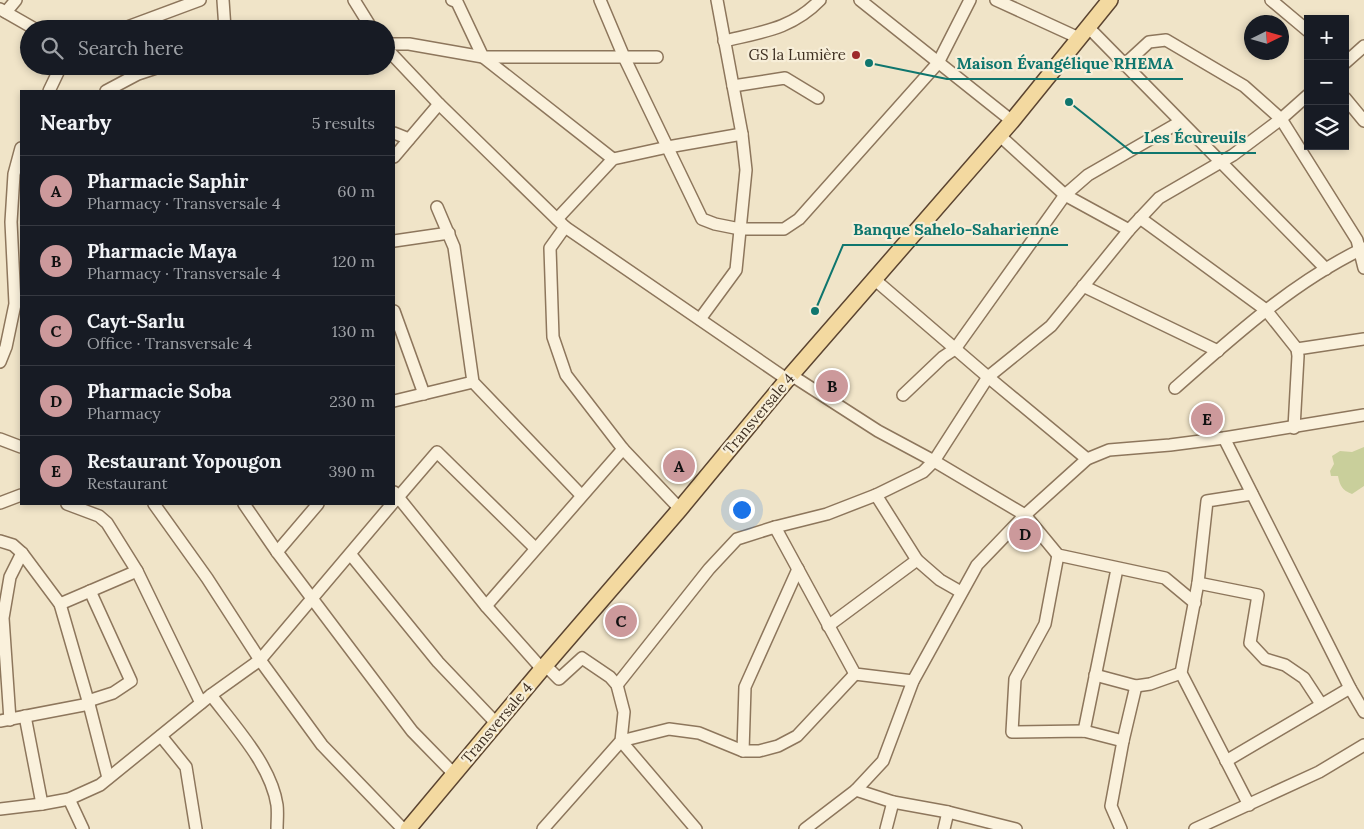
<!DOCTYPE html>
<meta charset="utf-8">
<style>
:root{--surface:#171b24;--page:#20242c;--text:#f1f3f6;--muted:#9ea1a6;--line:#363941;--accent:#cc999b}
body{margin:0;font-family:Lora,serif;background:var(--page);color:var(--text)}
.controls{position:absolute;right:15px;top:15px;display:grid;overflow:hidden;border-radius:0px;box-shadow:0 2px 8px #0003}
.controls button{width:45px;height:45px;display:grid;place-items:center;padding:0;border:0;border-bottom:1px solid var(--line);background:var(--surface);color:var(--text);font:25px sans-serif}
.compass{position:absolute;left:1244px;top:15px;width:45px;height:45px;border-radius:50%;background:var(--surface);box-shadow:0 2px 8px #0003;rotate:85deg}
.you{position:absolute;left:741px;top:509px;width:18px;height:18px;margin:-12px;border:4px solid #fff;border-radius:50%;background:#1a73e8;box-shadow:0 0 0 8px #1a73e833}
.badge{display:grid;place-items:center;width:32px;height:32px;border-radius:50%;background:var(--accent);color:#111;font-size:16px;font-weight:700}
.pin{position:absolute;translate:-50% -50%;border:2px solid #fff;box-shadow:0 1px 5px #0006}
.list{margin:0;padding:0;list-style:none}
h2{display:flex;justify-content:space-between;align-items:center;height:65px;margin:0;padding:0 20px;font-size:21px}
h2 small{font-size:16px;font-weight:400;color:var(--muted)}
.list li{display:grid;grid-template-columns:32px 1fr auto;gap:15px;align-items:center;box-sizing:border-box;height:70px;padding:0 20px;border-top:1px solid var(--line)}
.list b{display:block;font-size:19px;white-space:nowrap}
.list p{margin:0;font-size:16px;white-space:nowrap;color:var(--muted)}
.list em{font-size:16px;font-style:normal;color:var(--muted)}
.icon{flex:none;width:28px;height:28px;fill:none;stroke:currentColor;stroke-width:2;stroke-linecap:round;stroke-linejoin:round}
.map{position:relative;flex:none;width:1364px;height:829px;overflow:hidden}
.search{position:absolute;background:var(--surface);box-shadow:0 2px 8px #0003;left:20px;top:20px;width:375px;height:55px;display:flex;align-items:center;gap:12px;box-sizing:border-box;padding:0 18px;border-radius:28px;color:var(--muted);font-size:19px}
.panel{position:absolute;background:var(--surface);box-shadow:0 2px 8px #0003;left:20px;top:90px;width:375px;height:415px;border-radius:0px}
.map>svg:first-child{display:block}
</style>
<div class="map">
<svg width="1364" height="829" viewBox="0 0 1364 829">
<rect width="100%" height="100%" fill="#f0e4c8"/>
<!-- green -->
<path fill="#c9cf9b" d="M 1364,447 L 1364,486 L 1352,494 C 1342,490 1340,486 1338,476 L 1331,476 L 1330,471 L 1334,464 L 1332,456 L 1340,451 L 1352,452 Z"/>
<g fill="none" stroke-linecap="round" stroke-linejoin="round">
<!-- minor casing -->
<g stroke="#8d765c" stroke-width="14">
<g id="minor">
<polyline points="223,0 225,29"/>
<polyline points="354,0 372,29"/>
<polyline points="452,0 457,2 483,57 613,159"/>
<polyline points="600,0 624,57 702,219 715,224 740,229 784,229 799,219 938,63 970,0"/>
<polyline points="860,0 1012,121"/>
<polyline points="996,0 1079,38"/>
<polyline points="1271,0 1308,31"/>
<polyline points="0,9 35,29"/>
<polyline points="6,12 16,0"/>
<polyline points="1089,28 1326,269"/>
<polyline points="122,29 200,0"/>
<path d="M 724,41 C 762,32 792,29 820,0"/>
<polyline points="386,44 409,44 483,57 657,57"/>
<polyline points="386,48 439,104 565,227 788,380"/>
<polyline points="1345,63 1364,46"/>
<polyline points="1124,65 1149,42 1166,40 1244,86 1281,119 1357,240 1364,268"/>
<polyline points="733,86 785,78 818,98"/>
<polyline points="49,91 61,66"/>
<polyline points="106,91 138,74 162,66"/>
<polyline points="1345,98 1364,121"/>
<polyline points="394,133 409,139"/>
<polyline points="999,135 1065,195 1129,230"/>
<polyline points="394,157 439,104"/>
<polyline points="437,207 454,247 473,382 581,495"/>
<polyline points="1140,218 1266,310 1297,349 1298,356 1294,428"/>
<polyline points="557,219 613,159 668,147 742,134"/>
<polyline points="565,227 550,248 553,337 566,375 623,449 680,509"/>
<polyline points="394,241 449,233"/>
<polyline points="874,279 988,377 1087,459"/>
<polyline points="1083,286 1218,351"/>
<polyline points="394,311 424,394"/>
<polyline points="700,319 736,270 746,170 742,134 717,0"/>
<polyline points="1297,349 1364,339"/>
<polyline points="0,362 6,347 15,304 11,222 14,174 21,148"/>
<polyline points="791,375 878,431 934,461 1025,515 1058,555 1165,578 1195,603"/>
<path d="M 1175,388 C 1234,336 1293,282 1364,248"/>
<polyline points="903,395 943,357 955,349 1065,195 1088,175 1180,122"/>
<polyline points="394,401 473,382"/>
<polyline points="1224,438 1350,688 1364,712"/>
<polyline points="0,439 21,447"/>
<polyline points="394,492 486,606 542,669"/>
<polyline points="876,495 917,560 940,580 961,592"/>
<polyline points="394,502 437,452 535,548"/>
<polyline points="0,503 21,495"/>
<polyline points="67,504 99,516 107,523 137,571 201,703"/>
<polyline points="154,504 207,578 260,660 322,745 403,829"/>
<polyline points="244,504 277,552 412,731 454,774"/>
<polyline points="775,527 855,674 913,681"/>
<polyline points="0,541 13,545 22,553 60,604 89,704 108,778"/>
<polyline points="277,552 318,504"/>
<polyline points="351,555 438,662 497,724"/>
<polyline points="1058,555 1045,624 1015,679 1012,732 1084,731 1123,741"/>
<polyline points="1198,583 1258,595 1250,643 1265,659 1285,665 1304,678 1321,704"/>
<polyline points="60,604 137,571"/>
<polyline points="486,606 623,449"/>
<polyline points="828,626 917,560"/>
<polyline points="1095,675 1136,686 1150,684 1181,673"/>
<polyline points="617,685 709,569 737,539 775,527 827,514 876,495 923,472 934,461 988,377 1051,326 1129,230 1159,198 1233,155 1281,119 1308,95"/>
<path d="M 211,695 C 235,727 271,765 277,805 C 278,813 277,821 277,829"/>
<polyline points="88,701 113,693 131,681 90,591"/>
<polyline points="25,716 42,804"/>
<polyline points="10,720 3,618 10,577 22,553"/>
<polyline points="0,721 89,704"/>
<polyline points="1084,731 1117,569"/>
<polyline points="161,736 186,767 196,829"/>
<polyline points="743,751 745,687 798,569"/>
<polyline points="1226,761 1350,688"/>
<polyline points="856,790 893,802 948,812 1016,829"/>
<polyline points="69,799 83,829"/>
<polyline points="1249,805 1181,673 1198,583 1207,501 1252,494"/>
<polyline points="0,809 42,804 69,799 100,785 211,695 260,660 392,504"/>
<polyline points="543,829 621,741 624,712 617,685 610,677 582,658 559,679 545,665"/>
<polyline points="696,829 621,741 669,729 699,733 743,751 759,751 778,746 797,736 855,674"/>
<polyline points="805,829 856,790 883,761 913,681 977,565 1025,515 1087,459 1109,450 1170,445 1224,438 1364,415"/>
<polyline points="886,829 893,802"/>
<polyline points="944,829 948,812"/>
<polyline points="1121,829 1111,806 1123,741 1136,686"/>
<polyline points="1195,829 1319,772 1364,745"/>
</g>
</g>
<!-- major casing -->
<g stroke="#5b4430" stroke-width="18">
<polyline id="major" points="408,829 542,669 680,509 791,375 1012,121 1110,0"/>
</g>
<!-- minor -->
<use href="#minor" stroke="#faf1dc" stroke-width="11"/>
<!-- major -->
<use href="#major" stroke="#f3d9a0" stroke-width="15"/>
</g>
<!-- markers -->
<circle fill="#9e2a2b" stroke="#f7eed8" stroke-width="2" cx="856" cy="55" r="5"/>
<g text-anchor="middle" stroke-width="4.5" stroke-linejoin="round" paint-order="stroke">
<!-- poi labels -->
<g font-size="15" fill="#3d2e20" stroke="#f7eed8" text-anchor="end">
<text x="846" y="60">GS la Lumière</text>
</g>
<!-- street labels -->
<g font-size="15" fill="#3d2e20" stroke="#f7eed8">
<text transform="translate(759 414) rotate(-50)" y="5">Transversale 4</text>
<text transform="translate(497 723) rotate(-50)" y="5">Transversale 4</text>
</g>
</g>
<!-- callouts -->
<path fill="none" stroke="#0f766e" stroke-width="2" d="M869 63L947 79H1183M1069 102L1133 153H1256M815 311L843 245H1068"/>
<g fill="#0f766e" stroke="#f7eed8" stroke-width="2">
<circle cx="869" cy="63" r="5"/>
<circle cx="1069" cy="102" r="5"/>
<circle cx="815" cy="311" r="5"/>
</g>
<g font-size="16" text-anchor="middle" font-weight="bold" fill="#0f766e" stroke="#f7eed8" stroke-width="4.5" stroke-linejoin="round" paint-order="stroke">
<text x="1065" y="69">Maison Évangélique RHEMA</text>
<text x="1195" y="143">Les Écureuils</text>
<text x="956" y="235">Banque Sahelo-Saharienne</text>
</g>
</svg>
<div class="controls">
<button>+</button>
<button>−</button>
<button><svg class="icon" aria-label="layers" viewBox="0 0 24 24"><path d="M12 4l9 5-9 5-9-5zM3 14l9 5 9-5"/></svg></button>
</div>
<svg class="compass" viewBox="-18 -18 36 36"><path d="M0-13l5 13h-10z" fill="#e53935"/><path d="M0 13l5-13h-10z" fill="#9ea1a6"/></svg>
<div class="you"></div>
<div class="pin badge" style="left:679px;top:466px">A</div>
<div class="pin badge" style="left:832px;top:386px">B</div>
<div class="pin badge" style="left:621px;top:621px">C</div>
<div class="pin badge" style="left:1025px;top:534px">D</div>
<div class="pin badge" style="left:1207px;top:419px">E</div>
<div class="search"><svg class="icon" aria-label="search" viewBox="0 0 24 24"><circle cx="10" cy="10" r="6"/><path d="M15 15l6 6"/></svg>Search here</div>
<section class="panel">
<h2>Nearby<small>5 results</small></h2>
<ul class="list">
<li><span class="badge">A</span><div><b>Pharmacie Saphir</b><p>Pharmacy · Transversale 4</p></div><em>60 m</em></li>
<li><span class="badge">B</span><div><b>Pharmacie Maya</b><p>Pharmacy · Transversale 4</p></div><em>120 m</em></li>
<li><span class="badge">C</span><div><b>Cayt-Sarlu</b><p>Office · Transversale 4</p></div><em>130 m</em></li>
<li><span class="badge">D</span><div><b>Pharmacie Soba</b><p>Pharmacy</p></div><em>230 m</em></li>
<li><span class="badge">E</span><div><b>Restaurant Yopougon</b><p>Restaurant</p></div><em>390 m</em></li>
</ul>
</section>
</div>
